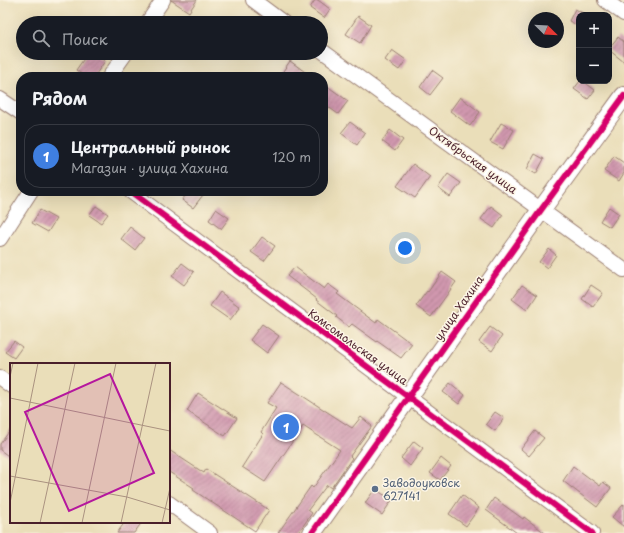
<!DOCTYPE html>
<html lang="ru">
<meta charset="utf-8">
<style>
:root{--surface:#171b24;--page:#242831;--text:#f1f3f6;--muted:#9ea1a6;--line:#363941;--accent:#7c3aed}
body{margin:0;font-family:"Playpen Sans",sans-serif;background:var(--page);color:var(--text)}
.controls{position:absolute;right:12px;top:12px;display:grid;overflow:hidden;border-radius:8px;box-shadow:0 4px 16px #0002}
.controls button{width:36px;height:36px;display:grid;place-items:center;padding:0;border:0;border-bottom:1px solid var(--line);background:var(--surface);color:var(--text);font:20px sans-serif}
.compass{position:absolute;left:528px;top:12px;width:36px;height:36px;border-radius:50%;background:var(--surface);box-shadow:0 4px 16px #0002;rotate:114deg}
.you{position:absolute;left:405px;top:248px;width:14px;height:14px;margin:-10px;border:3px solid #fff;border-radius:50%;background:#1a73e8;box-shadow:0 0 0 6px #1a73e833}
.badge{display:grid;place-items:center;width:26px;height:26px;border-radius:50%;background:var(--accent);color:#fff;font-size:13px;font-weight:700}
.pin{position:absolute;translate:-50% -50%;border:2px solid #fff;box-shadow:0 1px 4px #0006}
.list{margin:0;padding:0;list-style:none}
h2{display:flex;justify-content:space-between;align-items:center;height:52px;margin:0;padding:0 16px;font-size:17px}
h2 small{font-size:13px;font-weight:400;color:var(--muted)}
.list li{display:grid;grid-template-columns:26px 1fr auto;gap:12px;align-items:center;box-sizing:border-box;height:64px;margin:0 8px 8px;padding:0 8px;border:1px solid var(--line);border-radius:16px}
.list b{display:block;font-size:15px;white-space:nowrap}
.list p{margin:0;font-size:13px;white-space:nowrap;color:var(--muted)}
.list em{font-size:13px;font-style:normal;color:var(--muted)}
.icon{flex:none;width:22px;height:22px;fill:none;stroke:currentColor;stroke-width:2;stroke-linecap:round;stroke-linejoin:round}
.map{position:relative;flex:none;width:624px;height:533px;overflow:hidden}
.search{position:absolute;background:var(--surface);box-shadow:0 4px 16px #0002;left:16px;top:16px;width:312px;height:44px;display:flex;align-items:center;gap:10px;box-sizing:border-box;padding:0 14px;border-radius:22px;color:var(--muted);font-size:15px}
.panel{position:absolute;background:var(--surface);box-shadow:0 4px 16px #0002;left:16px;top:72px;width:312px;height:124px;border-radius:16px}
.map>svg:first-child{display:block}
</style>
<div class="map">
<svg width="624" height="533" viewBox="0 0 624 533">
<defs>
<pattern id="building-hatch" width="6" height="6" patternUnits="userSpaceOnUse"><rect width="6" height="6" fill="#d097ae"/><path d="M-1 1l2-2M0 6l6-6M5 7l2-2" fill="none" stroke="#ab7b8e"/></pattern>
</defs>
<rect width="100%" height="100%" fill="#fcf5e5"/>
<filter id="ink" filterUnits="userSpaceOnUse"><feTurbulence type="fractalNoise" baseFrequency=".025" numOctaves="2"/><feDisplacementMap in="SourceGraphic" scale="8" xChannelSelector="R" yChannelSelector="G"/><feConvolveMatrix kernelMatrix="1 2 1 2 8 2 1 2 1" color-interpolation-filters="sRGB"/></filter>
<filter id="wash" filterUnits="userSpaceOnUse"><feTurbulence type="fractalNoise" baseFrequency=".012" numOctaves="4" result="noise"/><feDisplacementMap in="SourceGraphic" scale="16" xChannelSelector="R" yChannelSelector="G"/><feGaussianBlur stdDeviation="0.9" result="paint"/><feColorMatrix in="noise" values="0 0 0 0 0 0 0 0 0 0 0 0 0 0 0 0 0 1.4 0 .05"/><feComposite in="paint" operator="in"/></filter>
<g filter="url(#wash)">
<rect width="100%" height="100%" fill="#eadeb9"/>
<g id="blocks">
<!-- building -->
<g fill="url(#building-hatch)">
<polygon points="171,0 197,0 189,12"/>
<polygon points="315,0 318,0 330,9 324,18 310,8"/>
<polygon points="575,9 583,13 582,15 579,15 579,21 577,25 569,21"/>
<polygon points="358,16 371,25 360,43 346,34"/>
<polygon points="618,37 624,42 624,62 609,50 609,48"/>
<polygon points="392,50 406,60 399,70 385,60"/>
<polygon points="88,53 93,53 105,61 94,77 86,77 76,70"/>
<polygon points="290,61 312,77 279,77"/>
<polygon points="432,70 443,78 430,95 420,87"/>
<polygon points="580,81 583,81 595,90 588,99 574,89"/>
<polygon points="323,83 348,101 338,114 323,103"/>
<polygon points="460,97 480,112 470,126 450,111"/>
<polygon points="350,122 365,133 357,145 341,133"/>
<polygon points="501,123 514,130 503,149 490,142"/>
<polygon points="390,130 403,140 395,151 382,141"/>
<polygon points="535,154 544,159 536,174 527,169"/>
<polygon points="614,156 624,163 624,173 619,181 604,171"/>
<polygon points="413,164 430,177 415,198 397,186"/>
<polygon points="448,174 461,183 450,197 438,188"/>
<polygon points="189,191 206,191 193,208 182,200"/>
<polygon points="96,206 108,214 101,223 89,215"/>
<polygon points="491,206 503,215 494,228 481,219"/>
<polygon points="609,207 619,214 610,227 600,221"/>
<polygon points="216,209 229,218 221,229 209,220"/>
<polygon points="40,210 56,219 48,232 32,223"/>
<polygon points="130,227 144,238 135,250 121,239"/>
<polygon points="262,237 275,246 264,261 251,252"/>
<polygon points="549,249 556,255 547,268 539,262"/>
<polygon points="182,263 194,272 184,285 172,276"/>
<polygon points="295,267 324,289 328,284 339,292 337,294 376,323 378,319 412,344 401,358 377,341 377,342 352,324 349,327 336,317 337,316 316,300 317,299 287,276"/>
<polygon points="442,272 456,282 431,317 416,306 427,291 428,292"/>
<polygon points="522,285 537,295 527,310 512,299"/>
<polygon points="591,285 603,293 593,307 582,299"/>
<polygon points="220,292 240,307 230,320 210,306"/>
<polygon points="262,324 279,336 267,353 250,340"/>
<polygon points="490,327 502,336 492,351 479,342"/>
<polygon points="14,341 22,347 14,358 5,352"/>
<polygon points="281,382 352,428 361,417 372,426 350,456 352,458 331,488 327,485 308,510 312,513 298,533 278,533 311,486 313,488 340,450 303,426 265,482 242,467 263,434 261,432 276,408 267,403"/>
<polygon points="450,383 465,395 459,404 443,392"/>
<polygon points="198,393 237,418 225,436 187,411"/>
<polygon points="495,412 504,418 495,431 486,424"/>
<polygon points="11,429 11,458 0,450 0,444"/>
<polygon points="535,431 544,438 529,456 521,449"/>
<polygon points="414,441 423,448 410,466 401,458"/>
<polygon points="169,450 204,473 206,469 269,510 255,531 193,490 194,488 169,472"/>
<polygon points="441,458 451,466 440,480 430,473"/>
<polygon points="573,466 600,486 603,482 611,488 597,507 563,481"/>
<polygon points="375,489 392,500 382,515 365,503"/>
<polygon points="462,495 479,508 466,526 449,514"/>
<polygon points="494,498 523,519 524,517 545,533 517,533 486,510"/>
<polygon points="624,504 624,527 612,517"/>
<polygon points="125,522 142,522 134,533 117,533"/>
</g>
</g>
</g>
<g filter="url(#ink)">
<use href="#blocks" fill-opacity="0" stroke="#9a7e72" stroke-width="1"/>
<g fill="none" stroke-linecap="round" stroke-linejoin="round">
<!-- minor casing -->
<g stroke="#9a7e72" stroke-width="16">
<g id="minor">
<polyline points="253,0 284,23"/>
<polyline points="605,0 624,14"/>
<polyline points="147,23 163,0"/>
<polyline points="321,50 624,270"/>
<polyline points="109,77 126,53"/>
<polyline points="0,99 21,113"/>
<polyline points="130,191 592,533"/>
<polyline points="0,239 31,191"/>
<polyline points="0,378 11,386"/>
<polyline points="169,503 210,533"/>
</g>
</g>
<!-- tertiary casing -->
<g stroke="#9a7e72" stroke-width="20">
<polyline id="tertiary" points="312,533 541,210 624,96"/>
</g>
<!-- minor -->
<use href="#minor" stroke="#fff" stroke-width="14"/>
<!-- tertiary -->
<use href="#tertiary" stroke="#fff" stroke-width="18"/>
<!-- cycleway casing -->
<g stroke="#fcf5e5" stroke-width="8">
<g id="cycleway">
<polyline points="130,191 592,533"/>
<polyline points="312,533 541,210 624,96"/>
</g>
</g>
<!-- cycleway -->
<use href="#cycleway" stroke="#d6006c" stroke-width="6"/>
</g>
</g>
<!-- markers -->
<circle fill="#5c6f8a" stroke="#fcf5e5" stroke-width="1.5" cx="375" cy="489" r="4"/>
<g text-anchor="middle" stroke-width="3" stroke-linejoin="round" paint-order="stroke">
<!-- street labels -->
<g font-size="11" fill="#4a1f2b" stroke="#fcf5e5">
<text transform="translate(473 160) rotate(36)" y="4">Октябрьская улица</text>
<text transform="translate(459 308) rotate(-55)" y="4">улица Хахина</text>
<text transform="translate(358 347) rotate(36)" y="4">Комсомольская улица</text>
</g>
<!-- service labels -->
<g font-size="11" fill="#4e5e75" stroke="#fcf5e5" text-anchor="start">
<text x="383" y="487">Заводоуковск<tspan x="383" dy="13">627141</tspan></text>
</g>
</g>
<!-- overview -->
<g transform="translate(10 363)">
<rect width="160" height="160" fill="#eadeb9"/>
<path fill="none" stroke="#aa9280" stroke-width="1" d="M 0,14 L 3,0M 0,35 L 160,68M 0,113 L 117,134 L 160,147M 0,140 L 28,0M 30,160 L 65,0M 72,160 L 106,0M 111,160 L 146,0M 152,160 L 160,125"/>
<path fill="#b5179e" fill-opacity="0.15" stroke="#b5179e" stroke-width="2" d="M 100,11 L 144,110 L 59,148 L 15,49 Z"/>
<rect width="160" height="160" fill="none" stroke="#4a1f2b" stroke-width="2"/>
</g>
</svg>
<div class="controls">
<button>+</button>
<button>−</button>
</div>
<svg class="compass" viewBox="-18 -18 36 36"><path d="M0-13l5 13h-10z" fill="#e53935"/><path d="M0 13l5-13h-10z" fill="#9ea1a6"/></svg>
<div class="you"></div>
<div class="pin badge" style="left:286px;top:427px;background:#3f7fe0">1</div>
<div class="search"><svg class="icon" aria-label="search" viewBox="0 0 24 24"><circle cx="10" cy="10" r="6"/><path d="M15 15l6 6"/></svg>Поиск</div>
<section class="panel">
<h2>Рядом<small></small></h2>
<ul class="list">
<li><span class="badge" style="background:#3f7fe0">1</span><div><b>Центральный рынок</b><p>Магазин · улица Хахина</p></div><em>120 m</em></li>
</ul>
</section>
</div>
